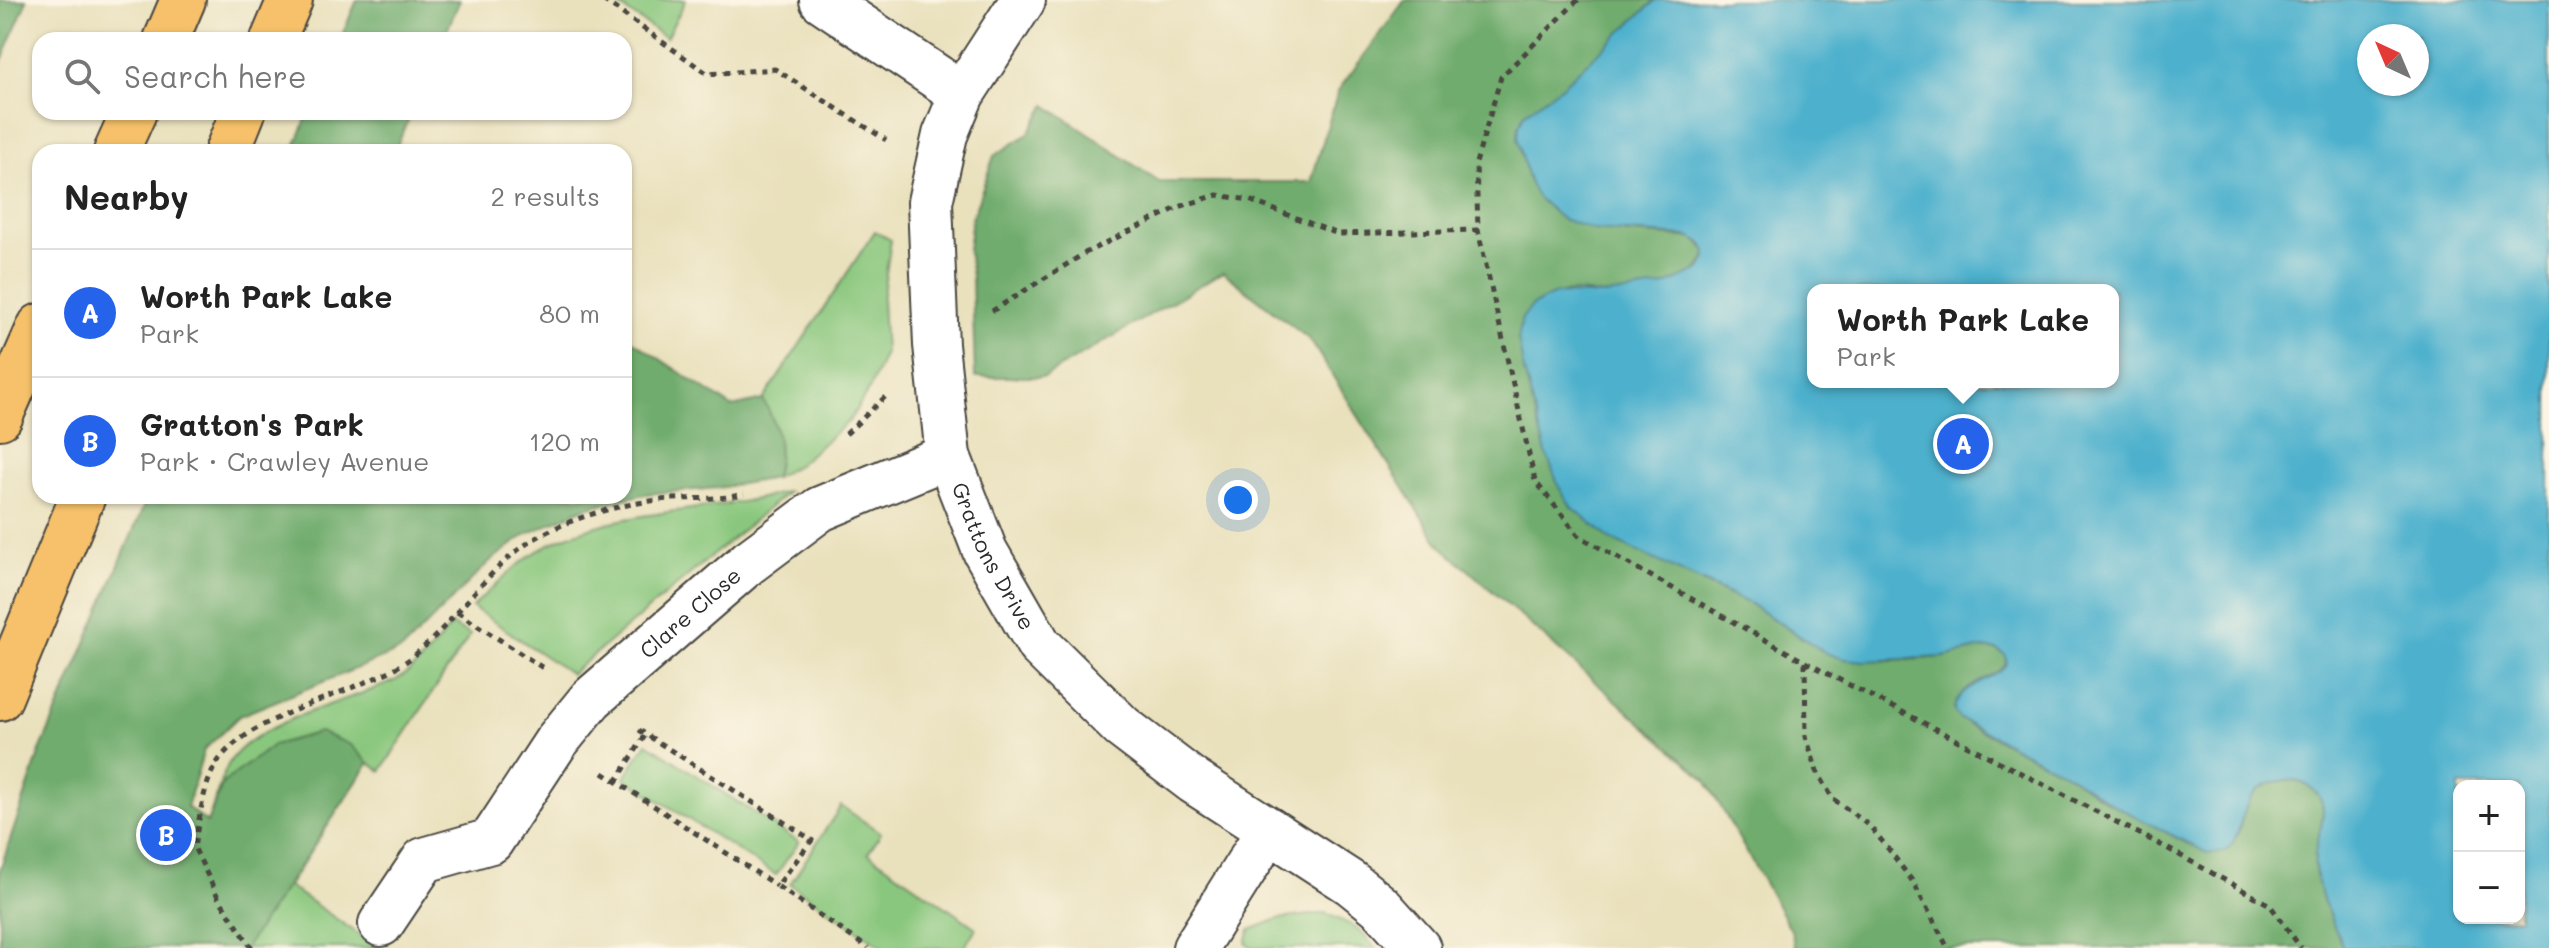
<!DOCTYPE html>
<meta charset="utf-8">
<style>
:root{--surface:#fff;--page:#f2f2f2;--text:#222;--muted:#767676;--line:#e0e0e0;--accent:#2563eb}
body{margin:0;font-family:Mali,sans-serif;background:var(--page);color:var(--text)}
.controls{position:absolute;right:24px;bottom:24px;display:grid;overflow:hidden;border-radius:16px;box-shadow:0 2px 6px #0004}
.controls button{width:72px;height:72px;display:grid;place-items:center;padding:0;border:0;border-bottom:2px solid var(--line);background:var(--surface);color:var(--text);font:40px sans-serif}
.compass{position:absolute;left:2357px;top:24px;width:72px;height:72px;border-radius:50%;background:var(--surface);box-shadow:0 2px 6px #0004;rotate:316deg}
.you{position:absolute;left:1238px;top:500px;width:28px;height:28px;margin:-20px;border:6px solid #fff;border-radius:50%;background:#1a73e8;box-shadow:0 0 0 12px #1a73e833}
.badge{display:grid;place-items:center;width:52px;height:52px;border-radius:50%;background:var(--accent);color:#fff;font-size:26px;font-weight:700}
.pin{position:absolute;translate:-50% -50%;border:4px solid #fff;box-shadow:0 2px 8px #0006}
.popup{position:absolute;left:1807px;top:284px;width:312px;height:104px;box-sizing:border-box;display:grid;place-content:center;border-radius:16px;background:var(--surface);filter:drop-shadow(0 2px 6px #0005);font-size:26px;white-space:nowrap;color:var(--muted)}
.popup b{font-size:30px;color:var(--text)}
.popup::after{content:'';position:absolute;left:50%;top:100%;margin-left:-16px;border:16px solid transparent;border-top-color:var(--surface)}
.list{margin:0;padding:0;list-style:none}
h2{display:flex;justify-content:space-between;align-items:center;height:104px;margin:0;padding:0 32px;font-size:34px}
h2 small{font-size:26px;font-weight:400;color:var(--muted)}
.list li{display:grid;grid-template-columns:52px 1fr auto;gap:24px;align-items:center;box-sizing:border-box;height:128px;padding:0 32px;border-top:2px solid var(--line)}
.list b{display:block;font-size:30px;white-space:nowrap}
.list p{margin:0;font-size:26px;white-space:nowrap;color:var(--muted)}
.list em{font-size:26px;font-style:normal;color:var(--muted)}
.icon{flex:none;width:44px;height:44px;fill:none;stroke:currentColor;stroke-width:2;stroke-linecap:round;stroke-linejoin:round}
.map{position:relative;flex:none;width:2549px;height:948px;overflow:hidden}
.search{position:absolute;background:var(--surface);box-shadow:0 2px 6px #0004;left:32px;top:32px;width:600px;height:88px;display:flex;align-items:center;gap:20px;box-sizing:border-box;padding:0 28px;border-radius:24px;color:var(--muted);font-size:30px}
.panel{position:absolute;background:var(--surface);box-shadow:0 2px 6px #0004;left:32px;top:144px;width:600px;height:360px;border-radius:24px}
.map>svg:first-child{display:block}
</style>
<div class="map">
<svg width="2549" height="948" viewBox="0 0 2549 948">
<rect width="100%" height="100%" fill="#fcf5e5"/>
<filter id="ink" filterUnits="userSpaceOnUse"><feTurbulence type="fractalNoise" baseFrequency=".0125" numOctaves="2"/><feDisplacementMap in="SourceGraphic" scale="16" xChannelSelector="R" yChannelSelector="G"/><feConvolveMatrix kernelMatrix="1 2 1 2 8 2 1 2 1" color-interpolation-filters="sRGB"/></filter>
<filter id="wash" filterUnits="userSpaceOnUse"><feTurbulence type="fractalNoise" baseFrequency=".006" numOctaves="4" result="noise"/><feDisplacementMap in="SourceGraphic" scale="32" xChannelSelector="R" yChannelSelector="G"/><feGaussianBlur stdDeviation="1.8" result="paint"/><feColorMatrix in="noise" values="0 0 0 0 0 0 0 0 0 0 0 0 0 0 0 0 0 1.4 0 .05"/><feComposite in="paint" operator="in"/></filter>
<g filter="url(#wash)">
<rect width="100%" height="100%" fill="#e9e0bc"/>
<!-- green -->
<g fill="#8ac77e" stroke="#5a7954" stroke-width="2">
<polygon points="611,0 686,0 666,38"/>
<path d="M 875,231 L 891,240 L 882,300 L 885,353 L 871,386 L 850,420 L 799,464 L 775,478 C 782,447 779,428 763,400 Z"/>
<path d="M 789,491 L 571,674 L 472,607 C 499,582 525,554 560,539 C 632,507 715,513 789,491 Z"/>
<path d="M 452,625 L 470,635 L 381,771 L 369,763 L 288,886 L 379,948 L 0,948 L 0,870 L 147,777 L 207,823 C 214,806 221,774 231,760 C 257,722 349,700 390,683 C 416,672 434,646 452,625 Z"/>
<polygon points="647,743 799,842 776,875 624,778"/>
<polygon points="841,806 881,833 868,853 976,928 964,948 884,948 790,884"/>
<polygon points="1326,913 1357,928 1376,948 1254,948 1246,943 1250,930 1278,919"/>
</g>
<!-- forest -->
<g fill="#6fac6d" stroke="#4d6c4c" stroke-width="2">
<polygon points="0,0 27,0 0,65"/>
<polygon points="357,0 460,0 443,40 340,40"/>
<path d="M 1405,0 L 1656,0 L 1519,126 L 1518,139 L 1529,182 L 1594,230 L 1695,238 L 1706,251 C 1705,284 1633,295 1606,295 C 1592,295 1577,290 1563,293 C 1545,297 1534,304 1522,318 L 1524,371 L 1546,453 L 1703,583 L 1750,604 L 1800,637 L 1844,659 L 1894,661 L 1943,657 L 1982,648 L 1998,650 L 2006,656 L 2007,663 C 1992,682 1955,685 1954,711 L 1969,725 L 2069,775 L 2104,800 L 2192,846 L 2238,833 C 2245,809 2247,789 2274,782 C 2284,780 2294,780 2304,784 C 2341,800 2312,839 2315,867 C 2317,893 2334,923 2343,948 L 1795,948 L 1791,930 L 1705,779 L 1439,544 L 1310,340 L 1223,272 L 1044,377 L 975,377 L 972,277 L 968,250 L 972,218 L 994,156 L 1028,134 L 1046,105 L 1159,182 L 1311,182 L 1338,91 Z"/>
<polygon points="309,112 412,112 394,152 293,152"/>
<path d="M 624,335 L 732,407 L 763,400 C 779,428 782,447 775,478 L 718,488 L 645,494 L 584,508 L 525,535 L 489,562 L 402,650 L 239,716 L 204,750 L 187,807 L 207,823 L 223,783 L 273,745 L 320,732 L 351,745 L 369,763 L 245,948 L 0,948 L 0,870 L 40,751 L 148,496 L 624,496 Z"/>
</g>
<!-- water -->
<path fill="#4eb1cd" stroke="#3c6e7c" stroke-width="2" fill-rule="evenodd" d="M 1656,0 L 2549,0 L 2549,948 L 2343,948 C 2333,921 2312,884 2315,855 C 2317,832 2335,804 2310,787 C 2302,781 2290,780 2280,781 C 2224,789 2255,860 2207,853 L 2117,807 L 2069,775 L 1960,719 L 1954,711 C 1955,685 1992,682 2007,664 L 2006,656 L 1998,650 L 1982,648 L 1943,657 L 1864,661 L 1844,659 L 1826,653 L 1750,604 L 1610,539 L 1571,506 L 1560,489 L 1546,453 L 1524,371 L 1518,339 L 1522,318 L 1532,306 L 1555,294 L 1607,295 L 1664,286 L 1699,270 L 1706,260 L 1706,251 L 1702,243 L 1686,236 L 1594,230 L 1562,219 L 1538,198 L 1529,182 L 1518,139 L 1519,126 L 1524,114 L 1563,85 ZM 2369,36 L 2417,36 L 2417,84 L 2369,84 ZM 1813,290 L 2113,290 L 2113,382 L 1813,382 ZM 2459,786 L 2519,786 L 2519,918 L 2459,918 Z"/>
</g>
<g filter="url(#ink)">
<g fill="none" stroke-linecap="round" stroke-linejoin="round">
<!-- minor casing -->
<g stroke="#484641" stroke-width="48">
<g id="minor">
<polyline points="822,0 962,94"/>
<path id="s1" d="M 1023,0 L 962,94 L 945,135 L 930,202 L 936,345 L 948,456 L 985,551 L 1039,645 L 1122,727 L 1193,781 L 1351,883 L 1381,907 L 1418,948"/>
<path id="s2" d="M 381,924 L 424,860 L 491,841 L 556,742 L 591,699 L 749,562 L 820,509 L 948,456"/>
<polyline points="1195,948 1269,830"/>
</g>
</g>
<!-- major casing -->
<g stroke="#484641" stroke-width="48">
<g id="major">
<polyline points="166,40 183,0"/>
<polyline points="273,40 290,0"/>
<polyline points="116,152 134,112"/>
<polyline points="227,152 243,112"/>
<polyline points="0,417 40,326"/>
<polyline points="0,698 83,496"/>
</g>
</g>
<!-- path -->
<g stroke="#484641" stroke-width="5" stroke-dasharray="6 6" stroke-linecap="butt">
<polyline points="603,0 708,74 775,69 886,140"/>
<polyline points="1578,0 1501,77 1476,163 1478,230 1535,481 1579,536 1805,662 2163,846 2270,905 2301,948"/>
<polyline points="992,311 1085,253 1179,207 1217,195 1249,200 1338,234 1478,230"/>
<polyline points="846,434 885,397"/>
<polyline points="457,612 543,668"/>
<polyline points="1805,662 1806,737 1817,771 1833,799 1869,825 1890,851 1913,882 1948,948"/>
<polyline points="639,730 812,840 777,886 868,948"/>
<polyline points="603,773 777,886"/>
<polyline points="616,782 646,734"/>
<path d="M 252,948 L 218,897 L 194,847 C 199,822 202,793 213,770 C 240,713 362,695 411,658 C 458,621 489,562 543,534 C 577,516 622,504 659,500 C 687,497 716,501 744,494"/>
</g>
<!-- minor -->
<use href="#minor" stroke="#fff" stroke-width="44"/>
<!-- major -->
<use href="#major" stroke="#f6c16b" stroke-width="44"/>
</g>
</g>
<g text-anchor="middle" stroke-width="6" stroke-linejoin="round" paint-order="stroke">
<!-- street labels -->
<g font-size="22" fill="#2b2b2b" stroke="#fcf5e5">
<text dy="8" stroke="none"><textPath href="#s1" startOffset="590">Grattons Drive</textPath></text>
<text dy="8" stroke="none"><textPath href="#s2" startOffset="452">Clare Close</textPath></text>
</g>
</g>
</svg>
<div class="controls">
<button>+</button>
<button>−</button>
</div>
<svg class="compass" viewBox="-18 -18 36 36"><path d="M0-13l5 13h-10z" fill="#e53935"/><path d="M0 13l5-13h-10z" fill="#767676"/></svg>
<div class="you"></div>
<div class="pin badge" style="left:1963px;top:444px">A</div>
<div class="popup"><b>Worth Park Lake</b>Park</div>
<div class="pin badge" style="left:166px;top:835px">B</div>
<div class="search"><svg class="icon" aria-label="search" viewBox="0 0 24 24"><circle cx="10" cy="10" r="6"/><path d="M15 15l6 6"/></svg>Search here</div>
<section class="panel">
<h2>Nearby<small>2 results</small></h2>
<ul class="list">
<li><span class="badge">A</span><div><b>Worth Park Lake</b><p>Park</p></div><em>80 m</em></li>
<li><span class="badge">B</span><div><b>Gratton's Park</b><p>Park · Crawley Avenue</p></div><em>120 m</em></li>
</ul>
</section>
</div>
